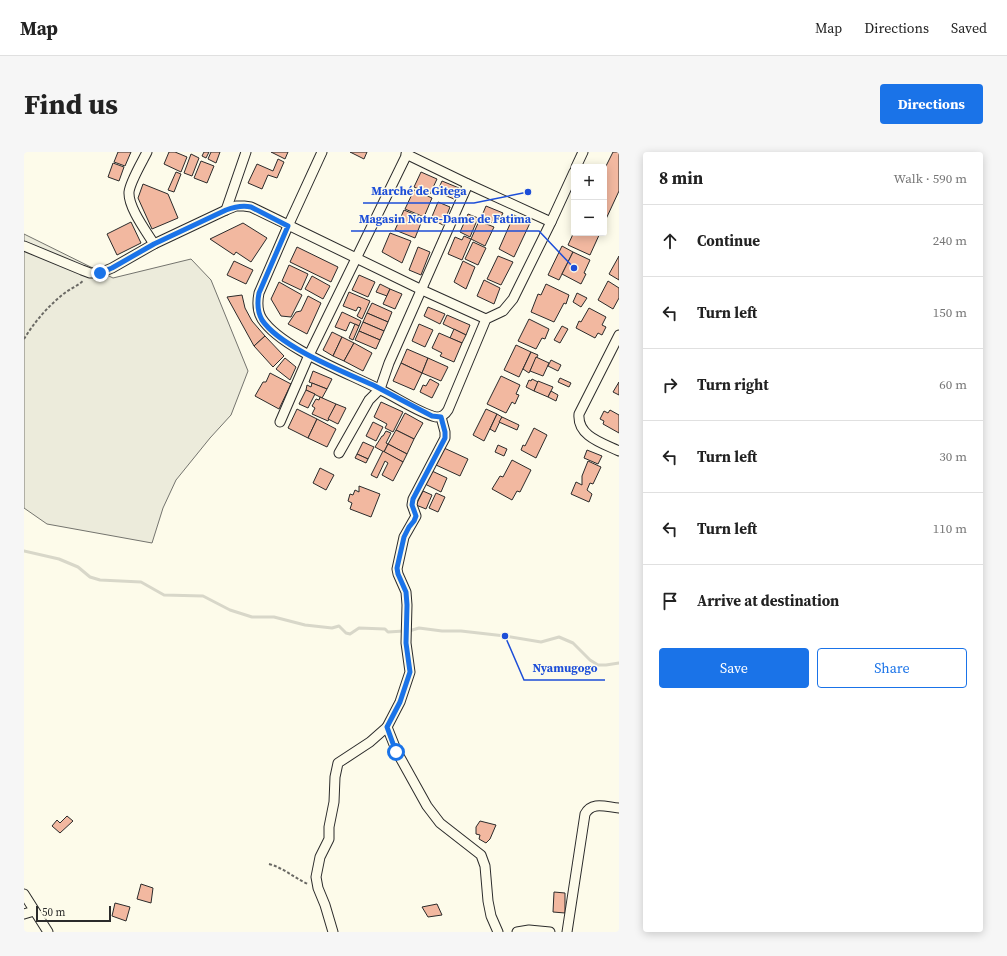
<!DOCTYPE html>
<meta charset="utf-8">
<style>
:root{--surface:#fff;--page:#f6f6f6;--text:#222;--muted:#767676;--line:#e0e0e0;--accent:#1a73e8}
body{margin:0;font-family:"Source Serif 4",serif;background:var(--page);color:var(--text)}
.controls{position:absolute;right:12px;top:12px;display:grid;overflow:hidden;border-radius:4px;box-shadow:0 2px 10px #0003}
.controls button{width:36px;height:36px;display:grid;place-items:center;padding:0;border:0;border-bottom:1px solid var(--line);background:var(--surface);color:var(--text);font:20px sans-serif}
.scale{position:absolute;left:12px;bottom:10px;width:75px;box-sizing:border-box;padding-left:4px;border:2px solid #2b2b2b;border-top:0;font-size:11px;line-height:14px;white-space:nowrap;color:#2b2b2b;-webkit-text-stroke:3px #fdfbea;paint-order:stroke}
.stop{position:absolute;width:12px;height:12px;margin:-9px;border:3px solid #1a73e8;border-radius:50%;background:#fff}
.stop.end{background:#1a73e8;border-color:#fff;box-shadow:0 1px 4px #0008}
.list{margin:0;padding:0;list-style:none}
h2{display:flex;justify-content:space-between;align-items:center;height:52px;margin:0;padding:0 16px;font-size:17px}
h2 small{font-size:13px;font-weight:400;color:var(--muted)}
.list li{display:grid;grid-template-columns:26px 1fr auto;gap:12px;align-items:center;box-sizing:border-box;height:72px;padding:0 16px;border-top:1px solid var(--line)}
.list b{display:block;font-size:15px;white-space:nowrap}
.list em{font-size:13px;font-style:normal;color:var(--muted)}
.actions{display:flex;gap:8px;padding:12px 16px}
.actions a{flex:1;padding:9px 0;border:1px solid var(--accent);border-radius:4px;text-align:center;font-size:14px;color:var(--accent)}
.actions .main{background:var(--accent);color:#fff}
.icon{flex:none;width:22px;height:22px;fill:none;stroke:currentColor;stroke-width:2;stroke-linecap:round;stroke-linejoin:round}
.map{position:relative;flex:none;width:595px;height:780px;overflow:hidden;border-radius:4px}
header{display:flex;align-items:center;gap:24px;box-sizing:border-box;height:56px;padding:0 20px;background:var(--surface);border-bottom:1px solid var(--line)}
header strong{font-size:19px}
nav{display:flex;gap:22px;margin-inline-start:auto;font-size:14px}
.intro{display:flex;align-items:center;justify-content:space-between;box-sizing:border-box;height:96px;padding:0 24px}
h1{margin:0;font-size:28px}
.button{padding:10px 18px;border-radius:4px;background:var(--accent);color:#fff;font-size:14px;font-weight:700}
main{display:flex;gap:24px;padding:0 24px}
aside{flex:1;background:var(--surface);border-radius:4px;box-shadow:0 2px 10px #0003}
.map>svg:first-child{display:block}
</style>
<header>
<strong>Map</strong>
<nav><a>Map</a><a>Directions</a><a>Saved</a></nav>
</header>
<div class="intro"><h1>Find us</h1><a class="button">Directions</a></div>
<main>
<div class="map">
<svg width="595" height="780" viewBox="0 0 595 780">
<rect width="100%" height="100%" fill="#fdfbea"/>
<!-- green -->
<polygon fill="#ecebdb" stroke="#74746e" points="0,82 89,126 167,107 187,128 224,219 207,263 186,286 152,328 139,356 128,391 23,372 0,356"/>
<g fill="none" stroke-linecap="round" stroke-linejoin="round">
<!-- stream -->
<g stroke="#d8d7c9" stroke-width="3">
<polyline points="0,399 35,407 54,415 66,425 76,428 117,430 140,443 179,444 206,458 228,465 250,465 281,473 308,476 315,474 322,481 326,482 335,476 361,477 364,480 380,479"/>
<polyline points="385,479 395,476 418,479 437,479 481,484 517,490 535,485 549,491 566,508 574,513 582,513 595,511"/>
</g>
</g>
<!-- building -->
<g fill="#f2b8a0" stroke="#2b2b2b">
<polygon points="94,0 107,0 101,14 90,10"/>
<polygon points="145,0 151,0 163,5 157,20 140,12"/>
<polygon points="180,0 185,0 182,6 178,4"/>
<polygon points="187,0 196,0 192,11 184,7"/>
<polygon points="247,0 264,0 261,7"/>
<polygon points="326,0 343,0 340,7"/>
<polygon points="589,0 595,0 595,39 582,67 580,66 580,18"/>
<polygon points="167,2 175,6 168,24 160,21"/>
<polygon points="254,7 260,10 253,26 244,23 238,37 224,31 233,12 249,19"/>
<polygon points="177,9 190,14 183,31 170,26"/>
<polygon points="89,11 100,15 95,29 84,25"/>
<polygon points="152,20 157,22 150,40 144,38"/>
<polygon points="397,20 413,27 406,42 390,35"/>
<polygon points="418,29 435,36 430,47 413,40"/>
<polygon points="119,32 144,42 154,66 128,77 114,46"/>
<polygon points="390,38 408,46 400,65 381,57"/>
<polygon points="414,50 426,55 419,73 407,67"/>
<polygon points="462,54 479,61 475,69 471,68 469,71 457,66"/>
<polygon points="380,58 399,66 391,86 371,78"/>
<polygon points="444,62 454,66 446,85 436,80"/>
<polygon points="490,63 506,71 490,105 475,97"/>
<polygon points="455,69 470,75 461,94 447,87"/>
<polygon points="107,70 117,91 93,103 83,82"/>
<polygon points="219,71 243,86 227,110 212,100 210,103 186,87"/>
<polygon points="550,80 550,81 576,81 566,103 544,93"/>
<polygon points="366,81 387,89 378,111 358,100"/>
<polygon points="440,84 447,87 438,108 424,102 431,85 438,88"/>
<polygon points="449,90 462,96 454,113 441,107"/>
<polygon points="538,94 549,100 535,128 524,123"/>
<polygon points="273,95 314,115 307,130 266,110"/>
<polygon points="394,95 406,100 397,123 385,118"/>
<polygon points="549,100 566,108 560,121 562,122 557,132 538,122"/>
<polygon points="474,104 489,110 477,133 463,127"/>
<polygon points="595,104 595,128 585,122"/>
<polygon points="210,109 229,118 222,132 203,123"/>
<polygon points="439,109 451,115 442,137 430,130"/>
<polygon points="265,113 284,122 277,138 258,129"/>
<polygon points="335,123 351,130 344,145 328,138"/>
<polygon points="288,124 306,134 299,147 281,137"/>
<polygon points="460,128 476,136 470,152 453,144"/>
<polygon points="584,129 595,136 595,146 589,157 574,148"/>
<polygon points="255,130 278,143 267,165 257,164 247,147"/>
<polygon points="356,132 366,137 363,144 352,140"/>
<polygon points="522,132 545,143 542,152 540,151 530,170 507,160 514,142 517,143"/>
<polygon points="366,137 378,142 371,157 359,152"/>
<polygon points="325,140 346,149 338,167 333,164 337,156 334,155 332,159 319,154"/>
<polygon points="553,141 563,146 557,155 549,150"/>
<polygon points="218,143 221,156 228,169 241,184 230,194 203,145"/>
<polygon points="284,144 297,151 283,182 264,172 272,160 277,159"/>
<polygon points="348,151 368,160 364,170 343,161"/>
<polygon points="404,155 421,162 416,172 400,164"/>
<polygon points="565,156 582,165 578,173 582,175 578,183 574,181 571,186 552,176 555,169 557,170"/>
<polygon points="318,160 337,169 335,174 326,170 322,179 311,175"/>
<polygon points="343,161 364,170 360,179 339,170"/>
<polygon points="423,163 446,173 442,183 419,172"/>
<polygon points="505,167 525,177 521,187 518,186 512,197 494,189"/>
<polygon points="339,170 360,179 356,188 335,179"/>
<polygon points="331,172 335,174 329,188 325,186"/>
<polygon points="395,172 409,178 401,195 388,189"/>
<polygon points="538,174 544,177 536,191 530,188"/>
<polygon points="430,177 442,183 438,191 426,186"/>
<polygon points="335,179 356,188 352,197 331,188"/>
<polygon points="308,180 318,185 309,204 299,198"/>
<polygon points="415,181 438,191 430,210 416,204 418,201 408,196"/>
<polygon points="241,184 260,204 249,215 230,194"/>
<polygon points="318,185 330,191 320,209 309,204"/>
<polygon points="330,191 348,201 339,219 320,209"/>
<polygon points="492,193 507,200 495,225 480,218"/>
<polygon points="383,197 404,206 398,221 377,211"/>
<polygon points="507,200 514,203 505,221 499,217"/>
<polygon points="512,205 525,211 519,224 506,219"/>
<polygon points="261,206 272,215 266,228 252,217"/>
<polygon points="404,206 424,215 417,229 398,221"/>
<polygon points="527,208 537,213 534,219 524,214"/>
<polygon points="377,211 398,221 390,238 369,229"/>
<polygon points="289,219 308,227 303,237 285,230"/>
<polygon points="246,221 267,232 255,257 231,244 239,230 242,230"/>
<polygon points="477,224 496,233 492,242 495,243 491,252 488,250 482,261 463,252"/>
<polygon points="536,226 547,231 545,235 534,230"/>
<polygon points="406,227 415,232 408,246 396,240 399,233 402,234"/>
<polygon points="508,227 514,230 510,239 502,235 505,228 507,229"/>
<polygon points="514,229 529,235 524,245 510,239"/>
<polygon points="595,230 595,243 589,240"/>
<polygon points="288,231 303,237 298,246 282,238 283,233 287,235"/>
<polygon points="282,238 291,242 284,256 275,252"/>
<polygon points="527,239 534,243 532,249 524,245"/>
<polygon points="296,245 312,252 304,269 288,262 291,256 288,254 292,247 295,248"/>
<polygon points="357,250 379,260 369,280 361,276 363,272 350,265"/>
<polygon points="312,252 322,256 314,272 304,267"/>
<polygon points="273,257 293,267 284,286 264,276"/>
<polygon points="462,257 473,262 460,289 449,283"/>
<polygon points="586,258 595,263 595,281 579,272 580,269 576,267 580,259 584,261"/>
<polygon points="381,261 399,271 390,287 372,278"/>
<polygon points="473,262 478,265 471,280 466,277"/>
<polygon points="478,265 495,273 493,278 475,270"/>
<polygon points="293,267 312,277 303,295 284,286"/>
<polygon points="349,270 359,275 352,289 342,284"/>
<polygon points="510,276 523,283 512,306 497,298 499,293 501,294"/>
<polygon points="372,278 390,287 383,302 364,292"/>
<polygon points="362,279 367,281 362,291 364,292 360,300 351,295 358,284 359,284"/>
<polygon points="339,290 350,295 344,307 333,302"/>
<polygon points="364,292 383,302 379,310 360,300"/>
<polygon points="474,293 483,297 480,304 471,300"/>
<polygon points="420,296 444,307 436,324 412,313"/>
<polygon points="563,298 578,304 574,312 560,306"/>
<polygon points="359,299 379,310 369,329 358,323 364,311 361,309 353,326 347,323"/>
<polygon points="333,302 344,307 342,311 331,306"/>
<polygon points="488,308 507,318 496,340 493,339 488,348 468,337 476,324 479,325"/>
<polygon points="564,309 577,315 569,332 566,331 563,338 568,342 565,350 547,342 552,330 558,333 558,324"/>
<polygon points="296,316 310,323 302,338 289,331"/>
<polygon points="408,319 423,326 417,340 401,332"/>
<polygon points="335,334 356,342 347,365 326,357 328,351 324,349 326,342 329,343 331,338 335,340"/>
<polygon points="399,339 408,343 402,357 392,353"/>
<polygon points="412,341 421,345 414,360 405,356"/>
<polygon points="43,664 49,669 36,681 28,674 33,668 36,671"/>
<polygon points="456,669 472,673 466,687 462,691 455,687 456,683 452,682 452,675"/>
<polygon points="117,732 129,736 127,751 113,747"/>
<polygon points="530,740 541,741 541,761 529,760"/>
<polygon points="91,751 106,755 102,769 88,764"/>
<polygon points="413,752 418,763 404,765 398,755"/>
</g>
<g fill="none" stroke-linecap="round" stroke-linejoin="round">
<!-- minor casing -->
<g stroke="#2b2b2b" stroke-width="11">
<g id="minor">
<path d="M 123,0 C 118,10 106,30 105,40 C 104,55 122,79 130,92"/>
<path d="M 298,0 L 264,74 L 235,141 C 233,151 233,159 238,167 C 257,196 324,221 355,237 C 372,245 395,261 412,265 C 418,265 421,263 424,258 L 462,167 L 479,159 L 489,147 L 527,70 L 550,20"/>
<polyline points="382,2 444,32 527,70"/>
<polyline points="552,15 559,0"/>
<polyline points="202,58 222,0"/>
<polyline points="0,94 58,118 66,121 76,121 88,116 130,92 202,58 212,54 220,54 227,55 398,138 462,167"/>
<path d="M 595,183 L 555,262 C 553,284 578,291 595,299"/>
<polyline points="417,265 421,280 421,286 389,347 388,353 392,364 380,385 373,417 374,422 382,440 383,453 382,491 386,520 376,550 363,575 373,600 403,654 416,671 457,703 461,714 464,749 467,764 474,780"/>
<polyline points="256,270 285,203 384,0"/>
<polyline points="315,301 345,248 356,237 365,211 444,32"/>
<polyline points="0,742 24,780"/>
<polyline points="0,762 10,759"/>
<polyline points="309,780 301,753 294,736 292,725 296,705 305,687 305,675 310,650 311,625 314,611 346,590 363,575"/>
<polyline points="493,780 505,778 526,780"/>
<path d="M 543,780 L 561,662 C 568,649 582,655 595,656"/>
</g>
</g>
<!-- path -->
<g stroke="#6a6964" stroke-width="2" stroke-dasharray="3 2" stroke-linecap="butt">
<path d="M 0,187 C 11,169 25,153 42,140 C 48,136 55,133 60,128"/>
<path d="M 245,712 C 260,716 270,726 284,732"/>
</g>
<!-- minor -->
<use href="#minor" stroke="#fdfbea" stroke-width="9"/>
</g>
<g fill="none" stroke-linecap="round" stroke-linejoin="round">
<!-- route -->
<path stroke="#1a73e8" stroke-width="5" d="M 76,121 L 88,116 L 130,92 L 202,58 C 210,55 217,53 227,55 L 264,74 L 235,141 C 233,151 233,159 238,168 C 256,195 320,220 351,234 C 370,244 389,254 408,264 L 417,265 L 421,280 L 421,286 L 389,347 L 388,353 L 392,364 L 390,369 L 385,375 L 380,385 L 373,416 L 374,422 L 382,440 L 383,453 L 382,491 L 386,520 L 376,550 L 363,575 L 372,600"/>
</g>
<!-- callouts -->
<path fill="none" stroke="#1d4ed8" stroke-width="1.5" d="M504 40L450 51H339M550 116L515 79H327M481 484L500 528H581"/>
<g fill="#1d4ed8" stroke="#fdfbea" stroke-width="1.5">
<circle cx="504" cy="40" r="4"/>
<circle cx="550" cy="116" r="4"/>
<circle cx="481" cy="484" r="4"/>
</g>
<g font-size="12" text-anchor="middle" font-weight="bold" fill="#1d4ed8" stroke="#fdfbea" stroke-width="3" stroke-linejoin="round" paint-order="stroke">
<text x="395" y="43">Marché de Gitega</text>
<text x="421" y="71">Magasin Notre-Dame de Fatima</text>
<text x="541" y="520">Nyamugogo</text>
</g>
</svg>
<div class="controls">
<button>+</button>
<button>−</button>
</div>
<div class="scale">50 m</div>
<div class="stop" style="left:372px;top:600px"></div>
<div class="stop end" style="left:76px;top:121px"></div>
</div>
<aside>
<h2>8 min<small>Walk · 590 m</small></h2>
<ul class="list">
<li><svg class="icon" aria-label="ahead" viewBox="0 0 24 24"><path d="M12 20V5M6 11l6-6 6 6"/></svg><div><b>Continue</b></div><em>240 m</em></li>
<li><svg class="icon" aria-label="left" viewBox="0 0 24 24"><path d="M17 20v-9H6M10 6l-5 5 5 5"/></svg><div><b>Turn left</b></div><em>150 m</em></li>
<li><svg class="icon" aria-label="right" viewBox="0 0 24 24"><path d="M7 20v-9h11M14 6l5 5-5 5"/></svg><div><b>Turn right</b></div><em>60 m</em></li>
<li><svg class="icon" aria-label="left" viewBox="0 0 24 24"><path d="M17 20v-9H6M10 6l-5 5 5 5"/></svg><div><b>Turn left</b></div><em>30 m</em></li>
<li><svg class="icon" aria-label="left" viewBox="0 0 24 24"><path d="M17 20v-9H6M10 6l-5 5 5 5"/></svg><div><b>Turn left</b></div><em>110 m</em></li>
<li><svg class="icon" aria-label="arrive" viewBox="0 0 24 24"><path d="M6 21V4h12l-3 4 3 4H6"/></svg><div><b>Arrive at destination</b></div></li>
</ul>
<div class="actions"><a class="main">Save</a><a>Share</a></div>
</aside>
</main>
